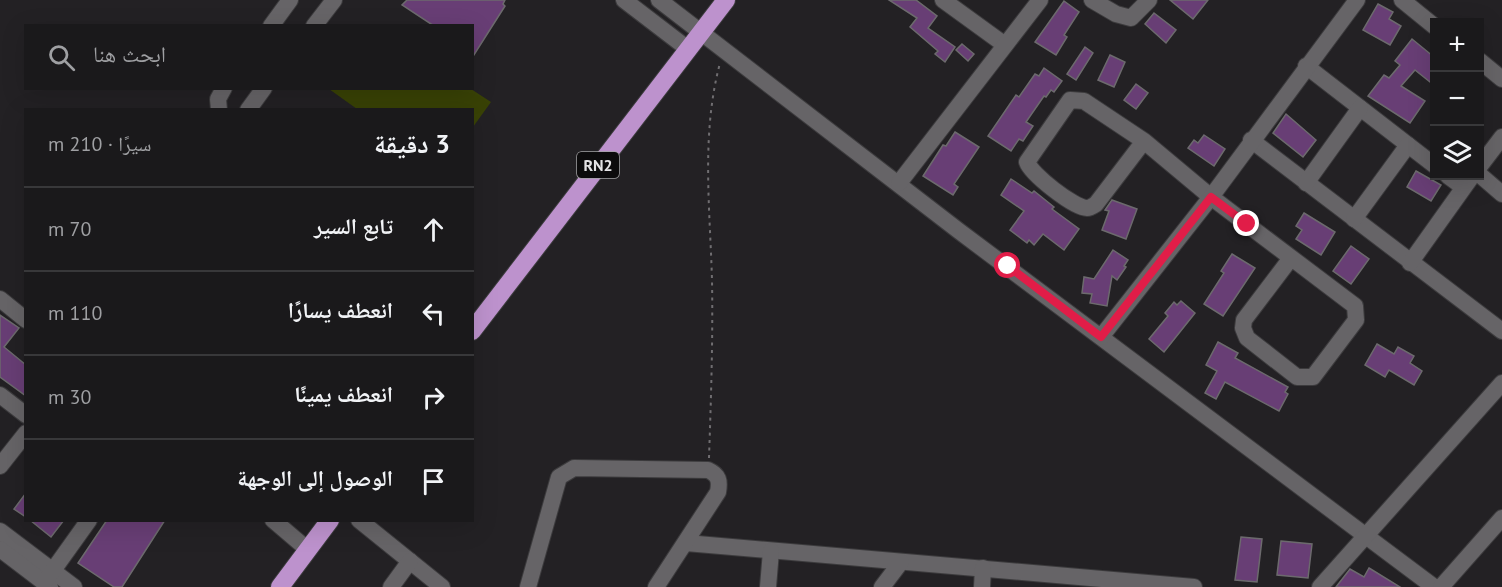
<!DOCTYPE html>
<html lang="ar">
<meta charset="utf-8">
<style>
:root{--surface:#1a191b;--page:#272628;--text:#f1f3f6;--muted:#9fa0a3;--line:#38383a}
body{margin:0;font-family:"PT Sans","Noto Naskh Arabic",sans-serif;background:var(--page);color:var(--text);direction:rtl}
.controls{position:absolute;right:18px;top:18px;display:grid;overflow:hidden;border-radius:0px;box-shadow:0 6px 24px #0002}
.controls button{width:54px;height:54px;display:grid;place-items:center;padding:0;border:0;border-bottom:2px solid var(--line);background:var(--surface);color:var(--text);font:30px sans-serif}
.stop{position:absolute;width:18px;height:18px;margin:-14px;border:4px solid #e11d48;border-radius:50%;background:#fff}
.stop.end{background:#e11d48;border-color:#fff;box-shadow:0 2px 6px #0008}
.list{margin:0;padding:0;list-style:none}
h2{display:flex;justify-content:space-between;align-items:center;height:78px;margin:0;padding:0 24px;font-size:26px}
h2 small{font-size:20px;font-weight:400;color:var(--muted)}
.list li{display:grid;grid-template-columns:39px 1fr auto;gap:18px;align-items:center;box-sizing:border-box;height:84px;padding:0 24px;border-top:2px solid var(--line)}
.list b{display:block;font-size:22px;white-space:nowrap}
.list em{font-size:20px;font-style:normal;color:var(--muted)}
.icon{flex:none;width:33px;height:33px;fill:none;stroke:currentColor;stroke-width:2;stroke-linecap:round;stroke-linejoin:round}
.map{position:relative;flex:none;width:1502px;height:587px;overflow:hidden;direction:ltr}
.search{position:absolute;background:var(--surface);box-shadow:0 6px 24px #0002;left:24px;top:24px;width:450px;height:66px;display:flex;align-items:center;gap:15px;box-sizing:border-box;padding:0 21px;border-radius:0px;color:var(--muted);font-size:22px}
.panel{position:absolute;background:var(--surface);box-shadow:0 6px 24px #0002;left:24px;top:108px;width:450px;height:414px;border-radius:0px;direction:rtl}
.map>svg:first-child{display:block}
</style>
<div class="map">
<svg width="1502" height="587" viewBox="0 0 1502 587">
<rect width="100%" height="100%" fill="#232124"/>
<!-- green -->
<polygon fill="#394206" points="329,89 471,89 491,102 473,127 472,110 357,109"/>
<!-- building -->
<g fill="#683e75" stroke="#6c6a6d" stroke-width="1.5">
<polygon points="407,0 505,0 503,4 505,6 472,58 472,26 434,26 402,5"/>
<polygon points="889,0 916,0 937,16 928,28 955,47 945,62 935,54 938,51 910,27 917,18"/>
<polygon points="1170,0 1208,0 1193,19"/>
<polygon points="1064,1 1079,12 1064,35 1067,37 1056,55 1035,42"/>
<polygon points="1378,4 1393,12 1389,19 1401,26 1390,45 1363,30"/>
<polygon points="1154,13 1176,30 1166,43 1145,24"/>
<polygon points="1412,39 1434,57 1434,76 1430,82 1415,70 1401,86 1425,101 1410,123 1368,96 1384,75 1389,78 1400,65 1395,61"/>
<polygon points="962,44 974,54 968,61 956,50"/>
<polygon points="1085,47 1093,53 1076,80 1067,74"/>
<polygon points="1110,55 1125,62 1114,87 1098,80"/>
<polygon points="1044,68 1062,81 1054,92 1051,90 1046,97 1044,96 1026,122 1033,126 1023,141 1019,139 1011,151 988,136 1016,95 1019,97 1035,74 1039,76"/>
<polygon points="1136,84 1148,93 1136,109 1124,100"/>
<polygon points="1286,114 1316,140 1303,157 1273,133"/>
<polygon points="955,132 979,147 954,184 958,187 953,195 923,176 943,145 946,146"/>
<polygon points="1204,135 1225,149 1214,166 1188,148 1194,140 1198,143"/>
<polygon points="1416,171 1441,185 1431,201 1407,187"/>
<polygon points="1011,179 1032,193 1034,191 1054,207 1052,209 1079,229 1064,250 1043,234 1034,245 1029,240 1027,243 1010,230 1024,211 1001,195"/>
<polygon points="1112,200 1137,209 1126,239 1102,230 1109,211 1105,210"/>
<polygon points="1304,213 1335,232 1321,255 1296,239 1302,230 1296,226"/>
<polygon points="1351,246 1369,259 1351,284 1333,271"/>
<polygon points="1113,250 1128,260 1124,266 1126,267 1117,280 1112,276 1107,306 1090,303 1092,294 1082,293 1084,277 1094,279"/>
<polygon points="1232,254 1255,268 1223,316 1204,304 1224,273 1221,271"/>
<polygon points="1181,301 1195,313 1164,352 1149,339 1168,316 1165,313 1174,302 1177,305"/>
<polygon points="0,315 19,328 4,347 26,365 26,396 0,377"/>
<polygon points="1218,342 1238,353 1235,358 1288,387 1285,392 1288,394 1279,411 1225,382 1216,399 1205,393 1217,371 1206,365"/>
<polygon points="1377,344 1394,354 1398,347 1414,356 1410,363 1422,371 1414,385 1389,370 1385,377 1365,365"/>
<polygon points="26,493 26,517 14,509"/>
<polygon points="30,520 64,520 51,537"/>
<polygon points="107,520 165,520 122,587 114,587 78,563"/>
<polygon points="1241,537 1262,539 1257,582 1235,580"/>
<polygon points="1281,541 1312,544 1308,578 1277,575"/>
<polygon points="1369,568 1400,587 1336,587 1350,569 1364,577"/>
</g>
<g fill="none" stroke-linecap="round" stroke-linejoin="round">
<!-- minor casing -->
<g stroke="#3c3b3d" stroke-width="18">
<g id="minor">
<polyline points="624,0 688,49"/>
<polyline points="659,0 959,231 1434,587"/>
<polyline points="943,0 1005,45"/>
<polyline points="1092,0 1116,14 1131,18 1149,0"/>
<polyline points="1402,0 1434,26"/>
<polyline points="271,26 290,0"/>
<polyline points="314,26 334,0"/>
<polyline points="1480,61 1502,79"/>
<polyline points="1306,66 1434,165"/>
<polyline points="219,110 218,99 224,88"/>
<polyline points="248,110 264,88"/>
<polyline points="1251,140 1502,331"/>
<path d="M 1144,141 L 1096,204 C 1093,206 1090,208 1087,208 C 1074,208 1031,174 1027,162 L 1070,100 L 1084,101 L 1144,141 L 1211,197 L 1355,306 L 1356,320 L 1313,377 L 1297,377 L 1247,338 L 1243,328 L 1244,320 L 1291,258"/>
<polyline points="1480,166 1502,137"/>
<polyline points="1480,175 1502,194"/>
<polyline points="1448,176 1463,187"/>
<polyline points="899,183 1040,0"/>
<polyline points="1306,183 1360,108"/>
<polyline points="1354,219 1408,145"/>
<polyline points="1410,263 1472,176"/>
<polyline points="0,299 26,320"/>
<polyline points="1101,337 1211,197 1357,0"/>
<polyline points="0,395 26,415"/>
<polyline points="0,466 26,433"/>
<polyline points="273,520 307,549"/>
<polyline points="359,520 442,587"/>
<polyline points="0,531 74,587"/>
<polyline points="686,543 1194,587"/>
<polyline points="0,549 50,587"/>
<polyline points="44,583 89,520"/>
<polyline points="391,587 410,561"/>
<path d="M 528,587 L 559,477 L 574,468 L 708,470 C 719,475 720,481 718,492 L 656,587"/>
<polyline points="768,587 771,551"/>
<polyline points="882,587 901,562"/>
<polyline points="982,587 983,568"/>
<polyline points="1320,587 1502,383"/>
<polyline points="1441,587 1502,518"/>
</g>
</g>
<!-- highway casing -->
<g stroke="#3c3b3d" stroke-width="20">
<g id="highway">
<polyline points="472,331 726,0"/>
<polyline points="280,587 330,520"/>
</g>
</g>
<!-- path -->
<path stroke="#706e71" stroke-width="2" stroke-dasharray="3 4.5" stroke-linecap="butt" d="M 709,458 C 711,399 713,339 712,280 C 710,208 701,134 720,63"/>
<!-- minor -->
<use href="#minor" stroke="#666467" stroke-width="16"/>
<!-- highway -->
<use href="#highway" stroke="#bd92cd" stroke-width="18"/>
</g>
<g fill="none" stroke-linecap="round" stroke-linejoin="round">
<!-- route -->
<polyline stroke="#e11d48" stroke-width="8" points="1008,266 1101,337 1211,197 1247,224"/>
</g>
<g text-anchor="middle" stroke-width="4.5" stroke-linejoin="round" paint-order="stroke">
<!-- shield labels -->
<rect fill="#0c0b0c" stroke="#a3a2a4" stroke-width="1.5" x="577" y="152" width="42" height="26" rx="4.5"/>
<g font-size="16" font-weight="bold" fill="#e4e3e5">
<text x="598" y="171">RN2</text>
</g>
</g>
</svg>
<div class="controls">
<button>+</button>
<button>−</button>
<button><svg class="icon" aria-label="layers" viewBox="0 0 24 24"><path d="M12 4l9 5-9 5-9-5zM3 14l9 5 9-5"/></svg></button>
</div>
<div class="stop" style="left:1008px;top:266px"></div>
<div class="stop end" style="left:1247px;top:224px"></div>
<div class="search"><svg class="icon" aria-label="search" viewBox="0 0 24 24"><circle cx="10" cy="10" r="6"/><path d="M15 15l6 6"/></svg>ابحث هنا</div>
<section class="panel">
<h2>3 دقيقة<small>سيرًا · 210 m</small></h2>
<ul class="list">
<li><svg class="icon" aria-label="ahead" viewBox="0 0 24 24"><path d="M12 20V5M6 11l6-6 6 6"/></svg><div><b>تابع السير</b></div><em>70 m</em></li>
<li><svg class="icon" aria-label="left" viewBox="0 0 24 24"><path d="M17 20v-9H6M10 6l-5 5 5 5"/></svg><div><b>انعطف يسارًا</b></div><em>110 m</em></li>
<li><svg class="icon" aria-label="right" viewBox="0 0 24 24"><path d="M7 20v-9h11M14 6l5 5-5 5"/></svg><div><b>انعطف يمينًا</b></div><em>30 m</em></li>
<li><svg class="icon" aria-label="arrive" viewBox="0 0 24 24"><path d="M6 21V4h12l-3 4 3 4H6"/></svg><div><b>الوصول إلى الوجهة</b></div></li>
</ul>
</section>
</div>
